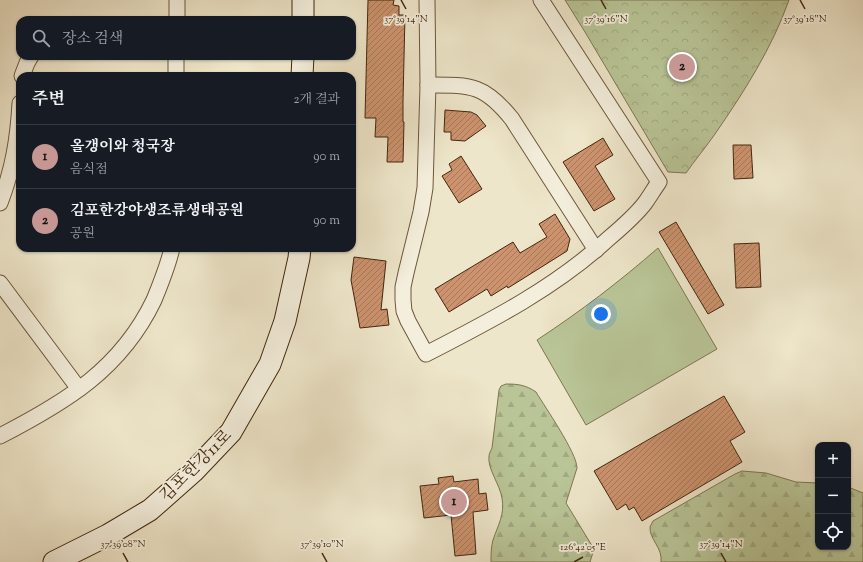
<!DOCTYPE html>
<html lang="ko">
<meta charset="utf-8">
<style>
:root{--surface:#171b24;--page:#20242c;--text:#f1f3f6;--muted:#9ea1a6;--line:#363941;--accent:#c59692}
body{margin:0;font-family:"Sorts Mill Goudy","Noto Serif KR",serif;background:var(--page);color:var(--text)}
.controls{position:absolute;right:12px;bottom:12px;display:grid;overflow:hidden;border-radius:8px;box-shadow:0 1px 3px #0004}
.controls button{width:36px;height:36px;display:grid;place-items:center;padding:0;border:0;border-bottom:1px solid var(--line);background:var(--surface);color:var(--text);font:20px sans-serif}
.you{position:absolute;left:601px;top:314px;width:14px;height:14px;margin:-10px;border:3px solid #fff;border-radius:50%;background:#1a73e8;box-shadow:0 0 0 6px #1a73e833}
.badge{display:grid;place-items:center;width:26px;height:26px;border-radius:50%;background:var(--accent);color:#111;font-size:13px;font-weight:700}
.pin{position:absolute;translate:-50% -50%;border:2px solid #fff;box-shadow:0 1px 4px #0006}
.list{margin:0;padding:0;list-style:none}
h2{display:flex;justify-content:space-between;align-items:center;height:52px;margin:0;padding:0 16px;font-size:17px}
h2 small{font-size:13px;font-weight:400;color:var(--muted)}
.list li{display:grid;grid-template-columns:26px 1fr auto;gap:12px;align-items:center;box-sizing:border-box;height:64px;padding:0 16px;border-top:1px solid var(--line)}
.list b{display:block;font-size:15px;white-space:nowrap}
.list p{margin:0;font-size:13px;white-space:nowrap;color:var(--muted)}
.list em{font-size:13px;font-style:normal;color:var(--muted)}
.icon{flex:none;width:22px;height:22px;fill:none;stroke:currentColor;stroke-width:2;stroke-linecap:round;stroke-linejoin:round}
.map{position:relative;flex:none;width:863px;height:562px;overflow:hidden}
.search{position:absolute;background:var(--surface);box-shadow:0 1px 3px #0004;left:16px;top:16px;width:340px;height:44px;display:flex;align-items:center;gap:10px;box-sizing:border-box;padding:0 14px;border-radius:12px;color:var(--muted);font-size:15px}
.panel{position:absolute;background:var(--surface);box-shadow:0 1px 3px #0004;left:16px;top:72px;width:340px;height:180px;border-radius:12px}
.map>svg:first-child{display:block}
</style>
<div class="map">
<svg width="863" height="562" viewBox="0 0 863 562">
<defs>
<pattern id="forest-firs" width="22" height="20" patternUnits="userSpaceOnUse"><rect width="22" height="20" fill="#b9c597"/><path d="M5 1l3.5 6h-7zM16 11l3.5 6h-7z" fill="#a0a981"/></pattern>
<pattern id="park-crowns" width="20" height="18" patternUnits="userSpaceOnUse"><rect width="20" height="18" fill="#b9c597"/><path d="M2 6a3 3 0 1 1 6 0M12 15a3 3 0 1 1 6 0" fill="none" stroke="#a0a981"/></pattern>
<pattern id="building-hatch" width="6" height="6" patternUnits="userSpaceOnUse"><rect width="6" height="6" fill="#cc936e"/><path d="M-1 1l2-2M0 6l6-6M5 7l2-2" fill="none" stroke="#a77859"/></pattern>
</defs>
<rect width="100%" height="100%" fill="#eee6ca"/>
<filter id="stains"><feTurbulence type="fractalNoise" baseFrequency=".005" numOctaves="4"/><feColorMatrix values="0 0 0 0 .2 0 0 0 0 .09 0 0 0 0 .02 0 0 0 .5 -.17"/></filter>
<radialGradient id="worn" r=".72"><stop offset=".6" stop-color="#630" stop-opacity="0"/><stop offset="1" stop-color="#630" stop-opacity=".3"/></radialGradient>
<!-- grass -->
<path fill="#b9c597" stroke="#7e7652" d="M 658,248 L 717,349 L 586,425 L 537,340 C 581,311 619,282 658,248 Z"/>
<!-- forest -->
<g fill="url(#forest-firs)" stroke="#7e7652">
<path d="M 506,384 C 518,384 526,385 536,392 C 545,407 577,453 577,468 L 566,503 L 594,549 L 590,562 L 491,562 C 491,555 491,547 493,540 C 498,525 505,514 502,498 C 500,485 487,468 489,456 C 489,454 491,450 492,448 L 499,390 L 501,386 Z"/>
<path d="M 742,471 L 766,473 L 796,482 L 818,483 L 818,547 L 848,547 L 848,487 L 863,493 L 863,562 L 661,562 C 663,548 649,539 650,527 C 651,525 652,523 653,521 L 735,474 Z"/>
</g>
<!-- park -->
<path fill="url(#park-crowns)" stroke="#7e7652" d="M 565,0 L 789,0 C 772,48 744,92 715,134 C 706,147 695,160 686,173 L 668,172 L 585,32 Z"/>
<!-- building -->
<g fill="url(#building-hatch)" stroke="#42260c">
<polygon points="368,0 394,0 393,5 399,6 399,15 405,15 403,101 403,122 404,122 403,162 387,162 388,137 375,137 376,118 365,118"/>
<polygon points="445,110 471,112 477,115 486,126 465,141 451,140 451,132 444,132"/>
<polygon points="603,138 613,155 595,166 615,199 594,211 563,162"/>
<polygon points="733,145 751,145 753,178 734,179"/>
<polygon points="461,156 482,189 459,203 442,176 452,170 449,164"/>
<polygon points="555,214 570,239 567,251 508,288 507,286 491,296 487,289 449,312 435,289 513,242 520,253 547,237 539,224"/>
<polygon points="676,222 724,305 708,314 659,232"/>
<polygon points="759,243 761,287 736,288 734,244"/>
<polygon points="354,257 386,261 381,310 387,309 389,325 360,328 351,280"/>
<polygon points="724,396 745,432 730,441 742,462 642,521 634,507 629,510 626,504 617,510 594,471"/>
<polygon points="453,476 454,482 478,479 479,494 486,493 488,510 473,512 476,554 455,556 451,515 424,518 420,486 439,484 438,478"/>
</g>
<g fill="none" stroke-linecap="round" stroke-linejoin="round">
<!-- minor casing -->
<g stroke="#6d563c" stroke-width="17">
<g id="minor">
<path d="M 427,0 L 428,85 L 425,188 L 421,212 L 406,273 L 403,287 L 403,300 L 404,311 L 408,321 L 426,354 C 490,321 555,288 608,239 C 621,228 635,216 645,203 C 650,196 654,189 659,182 L 541,0"/>
<polyline points="177,20 177,0"/>
<polyline points="22,76 27,63 31,56"/>
<polyline points="176,76 176,56"/>
<path d="M 428,85 C 471,85 484,84 512,119 L 596,250"/>
<path d="M 0,203 C 13,169 18,139 20,103"/>
<polyline points="0,283 79,389"/>
<path d="M 0,436 C 66,402 121,369 154,300 C 161,283 168,266 172,248"/>
</g>
</g>
<!-- secondary casing -->
<g stroke="#42260c" stroke-width="23">
<g id="secondary">
<polyline points="303,20 303,0"/>
<polyline points="302,76 303,56"/>
<polyline points="54,562 108,535 150,510 193,472 231,432 270,364 285,321 299,258 300,248"/>
</g>
</g>
<!-- minor -->
<use href="#minor" stroke="#f4efdd" stroke-width="15"/>
<!-- secondary -->
<use href="#secondary" stroke="#f4efdd" stroke-width="21"/>
</g>
<!-- ticks -->
<path fill="none" stroke="#42260c" stroke-width="1.5" d="M 401,0 L 406,9M 601,0 L 606,9M 800,0 L 805,9M 123,553 L 128,562M 322,553 L 327,562M 721,553 L 726,562M 574,562 L 583,557"/>
<g text-anchor="middle" stroke-width="3.5" stroke-linejoin="round" paint-order="stroke">
<!-- street labels -->
<g font-size="17" fill="#42260c" stroke="#f4efdd">
<text transform="translate(195 465) rotate(-45)" y="6">김포한강11로</text>
</g>
</g>
<g font-size="10" text-anchor="middle" fill="#42260c" stroke="#f4efdd" stroke-width="3.5" stroke-linejoin="round" paint-order="stroke">
<text x="606" y="22">37°39'16"N</text>
<text x="406" y="22">37°39'14"N</text>
<text x="805" y="22">37°39'18"N</text>
<text x="123" y="547">37°39'08"N</text>
<text x="322" y="547">37°39'10"N</text>
<text x="721" y="547">37°39'14"N</text>
<text x="583" y="550">126°42'05"E</text>
</g>
<rect width="100%" height="100%" filter="url(#stains)"/>
<rect width="100%" height="100%" fill="url(#worn)"/>
</svg>
<div class="controls">
<button>+</button>
<button>−</button>
<button><svg class="icon" aria-label="locate" viewBox="0 0 24 24"><circle cx="12" cy="12" r="6"/><path d="M12 2v4M12 18v4M2 12h4M18 12h4"/></svg></button>
</div>
<div class="you"></div>
<div class="pin badge" style="left:454px;top:502px">1</div>
<div class="pin badge" style="left:682px;top:67px">2</div>
<div class="search"><svg class="icon" aria-label="search" viewBox="0 0 24 24"><circle cx="10" cy="10" r="6"/><path d="M15 15l6 6"/></svg>장소 검색</div>
<section class="panel">
<h2>주변<small>2개 결과</small></h2>
<ul class="list">
<li><span class="badge">1</span><div><b>올갱이와 청국장</b><p>음식점</p></div><em>90 m</em></li>
<li><span class="badge">2</span><div><b>김포한강야생조류생태공원</b><p>공원</p></div><em>90 m</em></li>
</ul>
</section>
</div>
